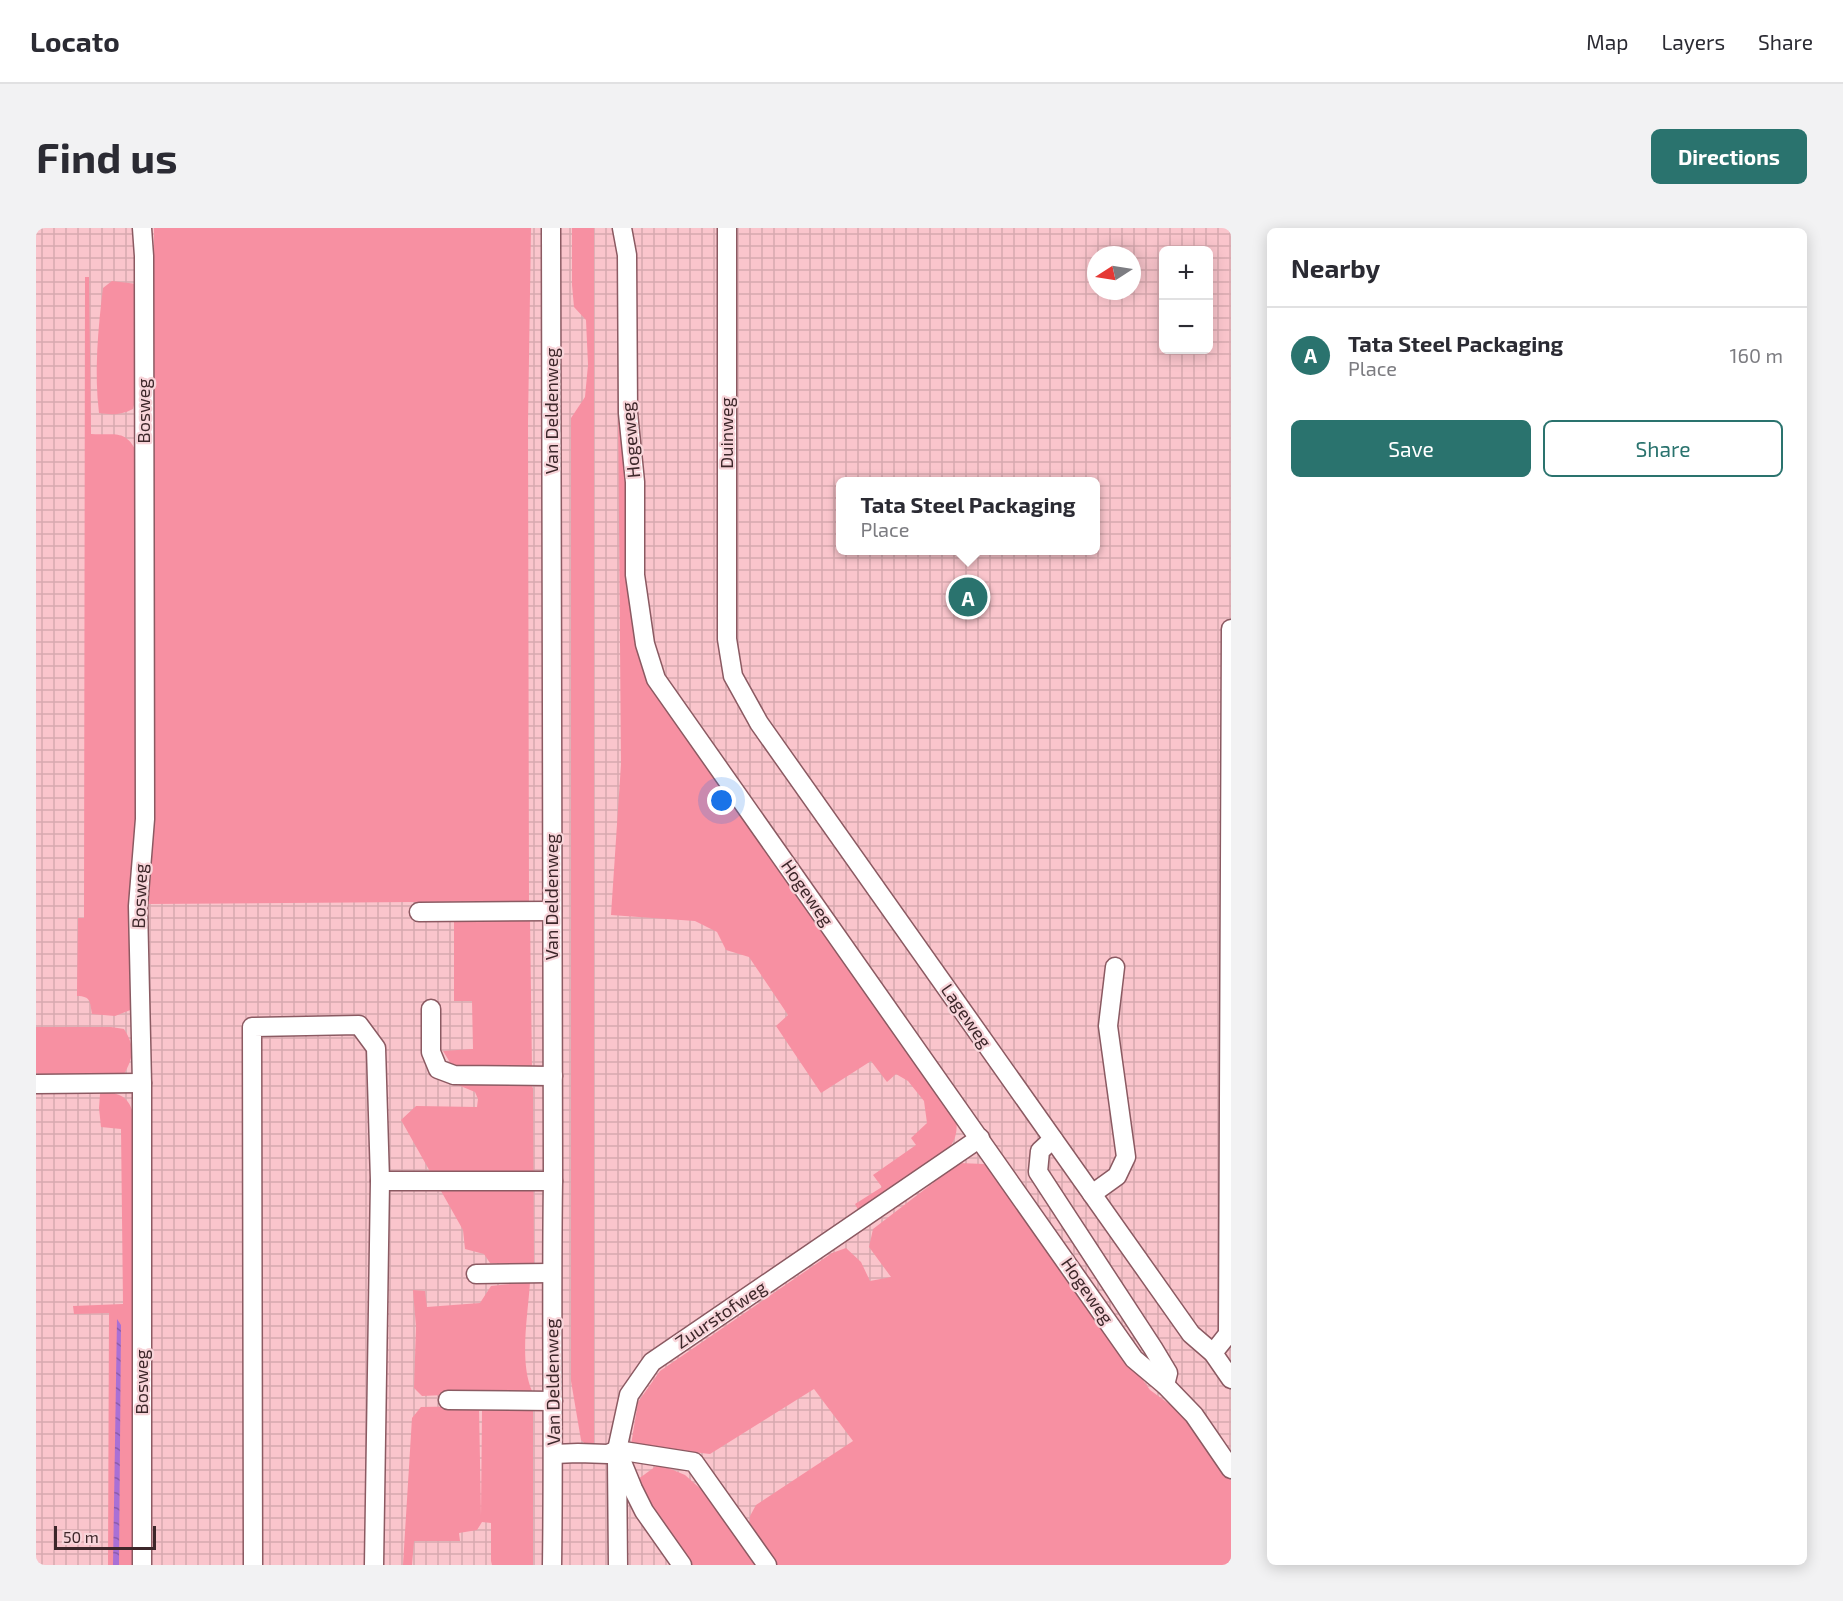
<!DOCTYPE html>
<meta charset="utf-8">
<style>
:root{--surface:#fff;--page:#f2f2f3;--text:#2b2b33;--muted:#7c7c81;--line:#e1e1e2;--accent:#2a736e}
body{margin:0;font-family:"Exo 2",sans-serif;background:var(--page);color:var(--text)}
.controls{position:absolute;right:18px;top:18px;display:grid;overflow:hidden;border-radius:9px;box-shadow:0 3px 15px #0003}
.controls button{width:54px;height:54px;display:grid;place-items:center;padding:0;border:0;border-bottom:2px solid var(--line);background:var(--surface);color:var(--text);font:30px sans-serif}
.compass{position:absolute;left:1051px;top:18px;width:54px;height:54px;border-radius:50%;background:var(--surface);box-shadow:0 3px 15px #0003;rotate:258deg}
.scale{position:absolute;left:18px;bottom:15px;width:102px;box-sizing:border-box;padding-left:6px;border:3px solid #3d272a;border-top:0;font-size:16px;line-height:21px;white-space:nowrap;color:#3d272a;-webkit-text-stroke:4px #f8d5da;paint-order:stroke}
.you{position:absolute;left:686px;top:573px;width:21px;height:21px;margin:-15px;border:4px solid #fff;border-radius:50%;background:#1a73e8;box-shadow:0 0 0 9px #1a73e833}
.badge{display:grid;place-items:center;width:39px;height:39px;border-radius:50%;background:var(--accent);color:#fff;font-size:20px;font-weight:700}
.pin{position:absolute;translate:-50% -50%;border:3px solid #fff;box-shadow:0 2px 6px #0006}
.popup{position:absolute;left:800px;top:249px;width:264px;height:78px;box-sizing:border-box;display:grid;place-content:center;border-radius:9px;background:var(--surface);filter:drop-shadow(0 2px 4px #0005);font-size:20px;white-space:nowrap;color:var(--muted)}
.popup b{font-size:22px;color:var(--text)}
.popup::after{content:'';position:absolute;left:50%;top:100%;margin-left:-12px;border:12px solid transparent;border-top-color:var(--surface)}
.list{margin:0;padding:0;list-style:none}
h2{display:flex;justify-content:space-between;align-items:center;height:78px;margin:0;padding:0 24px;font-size:26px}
h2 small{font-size:20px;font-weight:400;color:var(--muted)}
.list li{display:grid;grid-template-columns:39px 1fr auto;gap:18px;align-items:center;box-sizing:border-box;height:96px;padding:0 24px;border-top:2px solid var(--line)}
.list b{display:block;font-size:22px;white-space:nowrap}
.list p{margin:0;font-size:20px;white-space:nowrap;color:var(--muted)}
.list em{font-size:20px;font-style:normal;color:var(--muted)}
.actions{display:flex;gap:12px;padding:18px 24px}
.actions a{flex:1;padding:14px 0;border:2px solid var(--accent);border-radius:9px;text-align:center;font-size:21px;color:var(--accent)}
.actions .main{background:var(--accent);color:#fff}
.map{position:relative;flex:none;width:1195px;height:1337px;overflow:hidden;border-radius:9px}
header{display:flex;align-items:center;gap:36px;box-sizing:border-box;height:84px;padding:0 30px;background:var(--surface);border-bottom:2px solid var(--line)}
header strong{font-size:28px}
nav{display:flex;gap:33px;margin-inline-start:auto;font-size:21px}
.intro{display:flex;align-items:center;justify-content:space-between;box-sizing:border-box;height:144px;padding:0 36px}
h1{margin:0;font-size:42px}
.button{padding:15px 27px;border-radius:9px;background:var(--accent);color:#fff;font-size:21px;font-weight:700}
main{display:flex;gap:36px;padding:0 36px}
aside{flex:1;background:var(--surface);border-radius:9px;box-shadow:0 3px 15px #0003}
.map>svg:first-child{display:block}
</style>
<header>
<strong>Locato</strong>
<nav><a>Map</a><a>Layers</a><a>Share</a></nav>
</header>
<div class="intro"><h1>Find us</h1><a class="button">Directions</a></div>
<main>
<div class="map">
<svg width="1195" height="1337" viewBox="0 0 1195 1337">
<defs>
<pattern id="industrial-grid" width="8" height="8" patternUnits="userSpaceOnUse" patternTransform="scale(1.5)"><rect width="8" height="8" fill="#fac5cc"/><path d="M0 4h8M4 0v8" fill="none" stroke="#d7a9af"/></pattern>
<pattern id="water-waves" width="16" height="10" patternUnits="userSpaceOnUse" patternTransform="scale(1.5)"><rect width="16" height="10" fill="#a970d5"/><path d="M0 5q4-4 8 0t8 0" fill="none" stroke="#8b5cad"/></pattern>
</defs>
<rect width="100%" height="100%" fill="#f8d5da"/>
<!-- industrial -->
<path fill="url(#industrial-grid)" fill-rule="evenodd" d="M 0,0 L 1195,0 L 1195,1337 L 0,1337 ZM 1128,22 L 1172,22 L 1172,122 L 1128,122 ZM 1060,27 L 1096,27 L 1096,63 L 1060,63 ZM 804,254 L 1060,254 L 1060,322 L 804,322 Z"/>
<!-- green -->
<g fill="#f790a2">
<polygon points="118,0 495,0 492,195 493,673 111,676 111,650 119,583 117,360"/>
<polygon points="536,0 558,0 558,1216 549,1216 545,1212 535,1153 535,190 549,169 552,137 550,92 538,79 536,57"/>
<path d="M 49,49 L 53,49 L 55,206 C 76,208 89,200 100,223 L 101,568 L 94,669 L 97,710 L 93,744 L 97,781 L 79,788 L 56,786 C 54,774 55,768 41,768 L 42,690 L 48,690 Z"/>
<path d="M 76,53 L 101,56 L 99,173 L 97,181 C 85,187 76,187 63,185 C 58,145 62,100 67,60 Z"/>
<path d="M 582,174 L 593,233 L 602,410 L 920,887 C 922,905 920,913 908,926 L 824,985 L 819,976 L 846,959 L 837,947 L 880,917 L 875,910 L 891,895 L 888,873 L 872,853 L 860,846 L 851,854 L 835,833 L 785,865 L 740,798 L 752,787 L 713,729 L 690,722 L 681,704 L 659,693 L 575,687 L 585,536 Z"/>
<polygon points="494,691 496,841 430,841 415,836 407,823 437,821 436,773 418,773 418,692"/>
<path d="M 0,799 L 75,799 L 88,801 C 99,819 98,828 88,846 C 60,852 28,851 0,845 Z"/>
<polygon points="410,852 493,854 497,860 498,1036 454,1035 448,1026 429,1021 427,1002 365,892 380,878 441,879 442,871 439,864"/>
<path d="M 71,864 C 90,867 93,872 99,890 L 98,1337 L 72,1337 L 73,1085 L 38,1086 L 37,1078 L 87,1076 L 85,901 L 65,899 L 63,880 L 64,866 Z"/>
<polygon points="923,935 948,936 968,956 1114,1162 1147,1186 1195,1253 1195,1337 738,1337 713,1301 714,1288 720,1277 817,1213 778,1161 674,1226 595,1217 602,1174 624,1143 796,1025 810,1020 825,1034 834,1053 855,1049 833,1019 837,1001"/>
<path d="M 494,1054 C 492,1087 483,1133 496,1163 L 386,1168 L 378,1160 L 380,1099 L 377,1062 L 389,1063 L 391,1079 L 444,1075 L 455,1058 Z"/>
<polygon points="443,1178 445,1288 446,1182 497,1179 497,1337 456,1337 455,1333 455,1295 446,1294 441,1302 423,1305 424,1313 378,1313 376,1337 367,1337 376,1190 385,1179"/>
<polygon points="623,1236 649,1247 667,1263 719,1337 651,1337 598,1254"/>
</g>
<!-- water -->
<polygon fill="url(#water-waves)" points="81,1091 85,1097 83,1337 77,1337"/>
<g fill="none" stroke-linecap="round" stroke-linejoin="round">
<!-- minor casing -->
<g stroke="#8b5a62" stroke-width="21">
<g id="minor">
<polyline points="106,0 108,28 109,591 102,678 106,855 106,1337"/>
<path d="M 515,0 L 517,953 C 515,1081 518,1209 516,1337"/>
<polyline points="586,0 591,27 592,185 599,254 599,347 609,416 620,451 1098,1131 1129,1157 1158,1187 1195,1241"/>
<polyline points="691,0 691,411 697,448 723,495 1155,1106 1177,1125 1195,1151"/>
<polyline points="383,684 516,683"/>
<polyline points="395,781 395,824 402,841 418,847 517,848"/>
<polyline points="0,856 106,855"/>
<polyline points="1017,911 1004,923 1002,944 1117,1120 1132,1145 1129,1157"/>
<polyline points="344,953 517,953"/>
<polyline points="1056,966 1081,948 1090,929 1072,798 1079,739"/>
<polyline points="440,1046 515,1045"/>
<polyline points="1177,1125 1192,1106 1195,401"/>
<polyline points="412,1172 517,1173"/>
<polyline points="518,1226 542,1225 572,1226 581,1222 658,1234 731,1337"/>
<polyline points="581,1232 582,1337"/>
<polyline points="217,1337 216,799 323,797 340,820 344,953 338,1337"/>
<polyline points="646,1337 608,1283 597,1261 581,1222 593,1167 616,1134 944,910"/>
</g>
</g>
<!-- minor -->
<use href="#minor" stroke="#fff" stroke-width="18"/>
</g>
<g text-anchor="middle" stroke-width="4.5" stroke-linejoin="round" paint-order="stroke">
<!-- street labels -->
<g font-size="18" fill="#3d272a" stroke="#f8d5da">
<text transform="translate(108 183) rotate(-90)" y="6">Bosweg</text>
<text transform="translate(516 183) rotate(-90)" y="6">Van Deldenweg</text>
<text transform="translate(691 205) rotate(-90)" y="6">Duinweg</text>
<text transform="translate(595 212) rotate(-95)" y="6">Hogeweg</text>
<text transform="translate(771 665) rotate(55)" y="6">Hogeweg</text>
<text transform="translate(104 668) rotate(-88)" y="6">Bosweg</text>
<text transform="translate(516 669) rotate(-90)" y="6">Van Deldenweg</text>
<text transform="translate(930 788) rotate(55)" y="6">Lageweg</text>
<text transform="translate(1051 1063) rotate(55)" y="6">Hogeweg</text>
<text transform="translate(685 1087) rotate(-34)" y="6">Zuurstofweg</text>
<text transform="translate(106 1154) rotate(-90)" y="6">Bosweg</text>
<text transform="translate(517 1154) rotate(-91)" y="6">Van Deldenweg</text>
</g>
</g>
</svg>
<div class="controls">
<button>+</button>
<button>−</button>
</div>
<svg class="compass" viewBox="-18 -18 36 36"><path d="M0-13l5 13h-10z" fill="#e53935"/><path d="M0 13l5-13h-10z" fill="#7c7c81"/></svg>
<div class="scale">50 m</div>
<div class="you"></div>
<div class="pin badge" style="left:932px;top:369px">A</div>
<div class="popup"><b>Tata Steel Packaging</b>Place</div>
</div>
<aside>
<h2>Nearby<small></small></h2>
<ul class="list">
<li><span class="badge">A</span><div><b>Tata Steel Packaging</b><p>Place</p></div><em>160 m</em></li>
</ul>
<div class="actions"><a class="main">Save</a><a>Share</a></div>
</aside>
</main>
